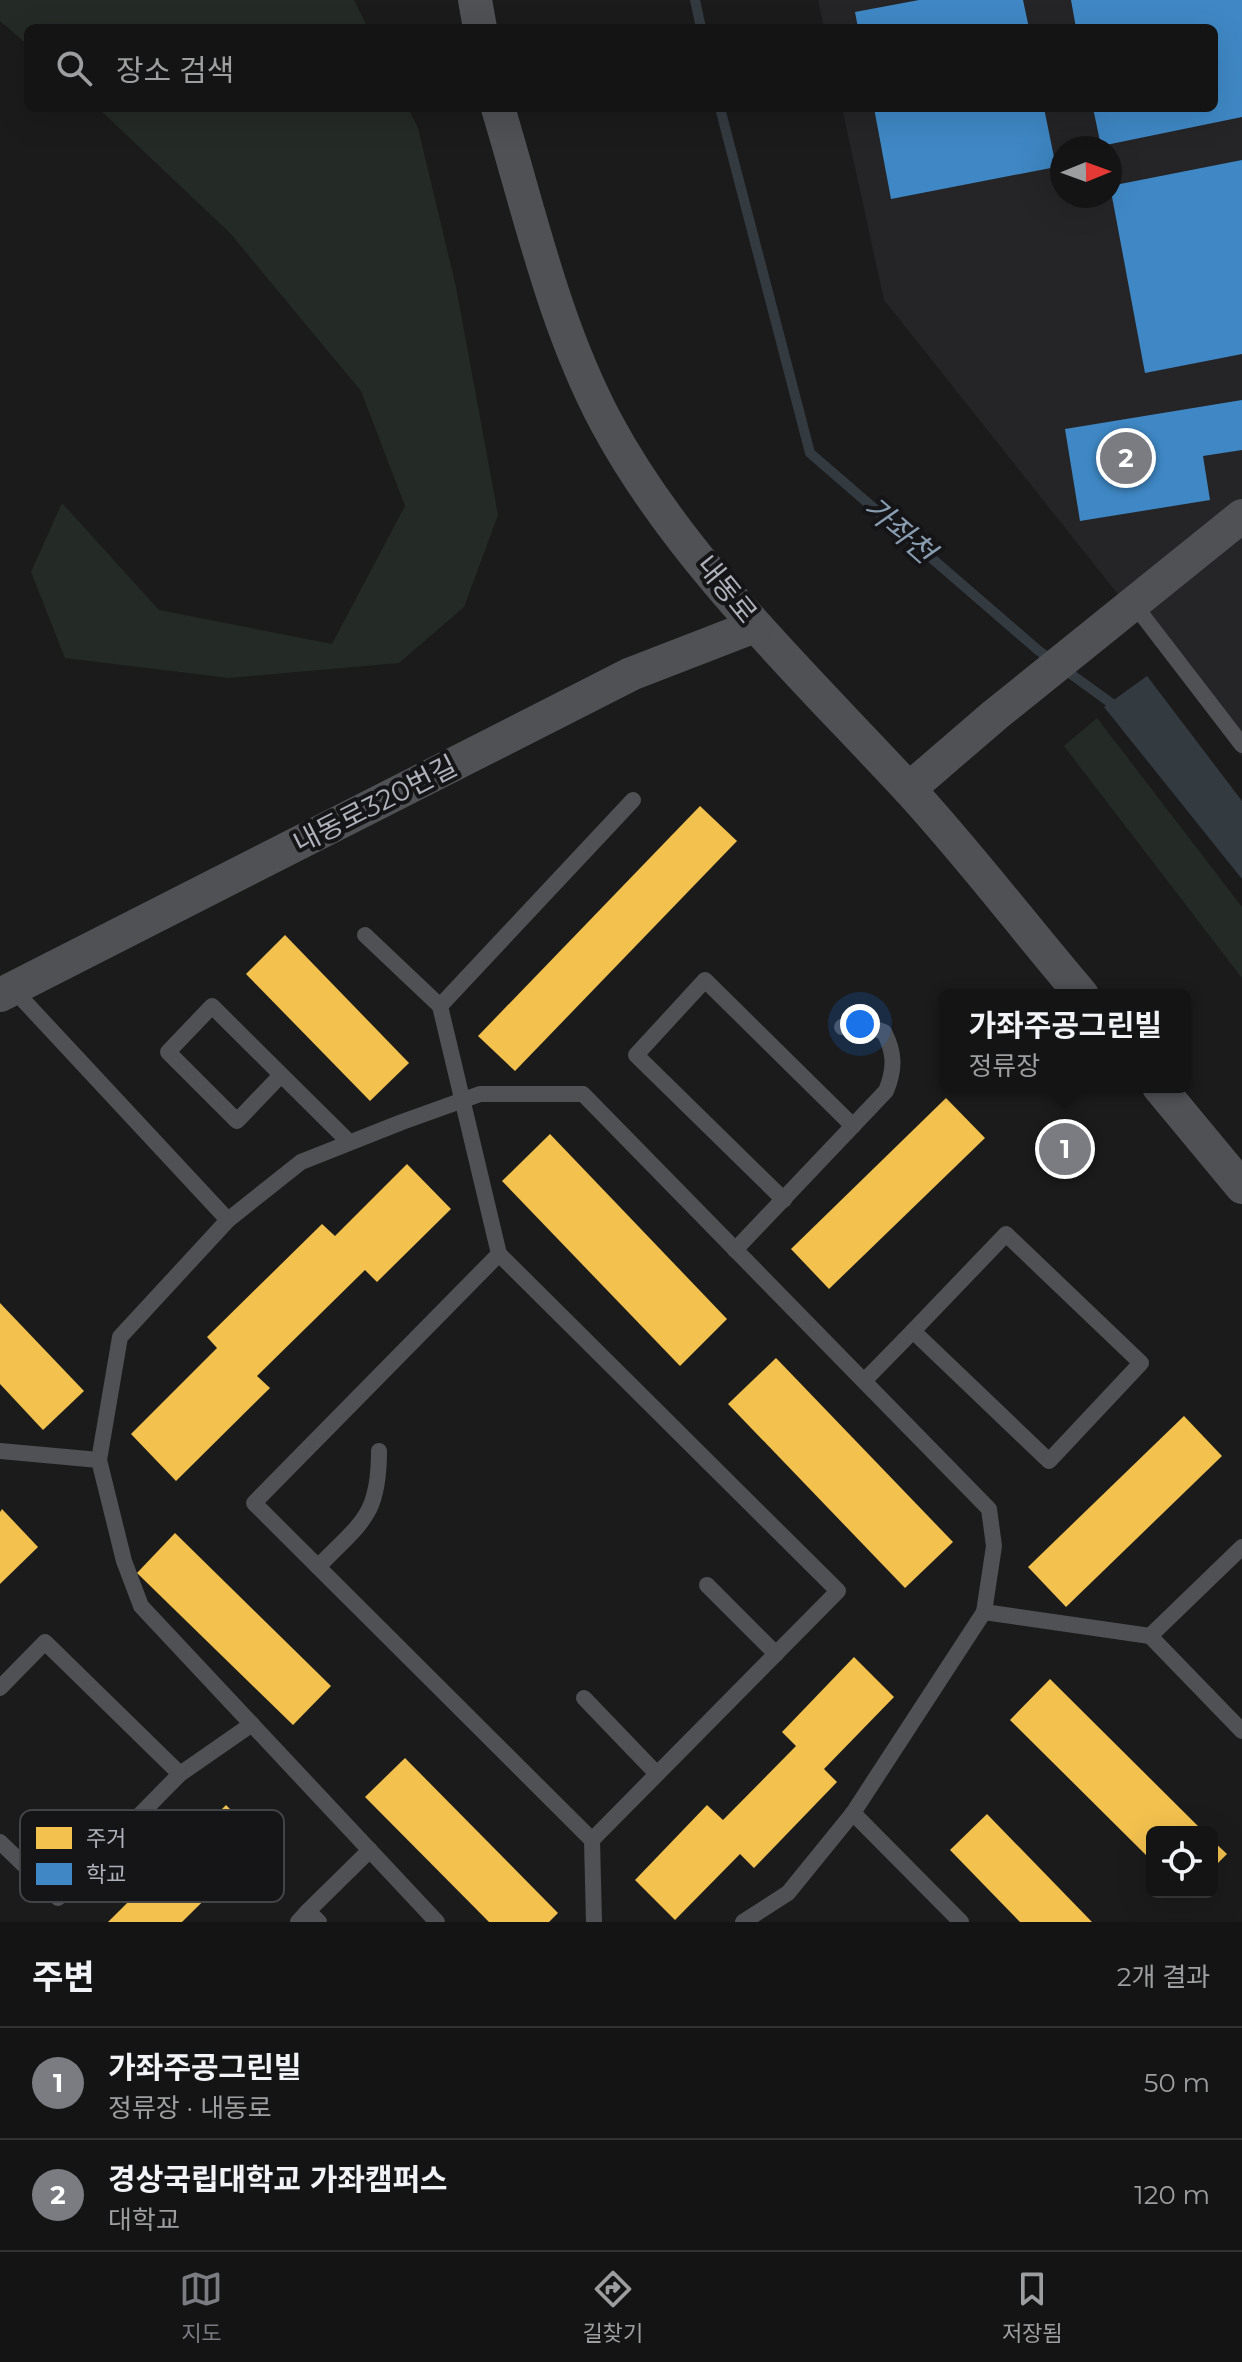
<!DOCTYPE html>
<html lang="ko">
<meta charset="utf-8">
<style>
:root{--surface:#141414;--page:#1d1d1d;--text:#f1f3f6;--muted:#9d9ea0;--line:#333334;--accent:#7b7c82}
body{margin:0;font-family:Montserrat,"Noto Sans KR",sans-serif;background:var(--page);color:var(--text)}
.controls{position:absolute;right:24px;bottom:24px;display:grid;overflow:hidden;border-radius:12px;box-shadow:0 8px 32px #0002}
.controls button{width:72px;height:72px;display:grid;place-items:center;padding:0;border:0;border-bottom:2px solid var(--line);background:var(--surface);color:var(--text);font:40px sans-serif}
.compass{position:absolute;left:1050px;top:136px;width:72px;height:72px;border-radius:50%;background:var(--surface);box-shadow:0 8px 32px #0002;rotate:89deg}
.you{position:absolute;left:860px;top:1024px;width:28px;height:28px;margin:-20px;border:6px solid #fff;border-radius:50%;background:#1a73e8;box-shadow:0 0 0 12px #1a73e833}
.badge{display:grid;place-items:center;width:52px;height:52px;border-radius:50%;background:var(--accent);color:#fff;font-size:26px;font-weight:700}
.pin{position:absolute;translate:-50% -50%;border:4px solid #fff;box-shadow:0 2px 8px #0006}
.popup{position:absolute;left:939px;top:989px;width:252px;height:104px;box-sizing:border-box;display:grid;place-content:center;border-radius:12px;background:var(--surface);filter:drop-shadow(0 2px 6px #0005);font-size:26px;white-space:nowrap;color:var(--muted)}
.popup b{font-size:30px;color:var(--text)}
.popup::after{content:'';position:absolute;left:50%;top:100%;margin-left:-16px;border:16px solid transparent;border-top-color:var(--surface)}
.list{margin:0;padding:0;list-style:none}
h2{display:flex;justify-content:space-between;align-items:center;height:104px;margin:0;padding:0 32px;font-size:34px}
h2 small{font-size:26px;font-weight:400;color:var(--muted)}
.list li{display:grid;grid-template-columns:52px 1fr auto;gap:24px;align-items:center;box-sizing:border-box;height:112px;padding:0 32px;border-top:2px solid var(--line)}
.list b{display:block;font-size:30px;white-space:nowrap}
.list p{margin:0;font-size:26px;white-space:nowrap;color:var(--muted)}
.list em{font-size:26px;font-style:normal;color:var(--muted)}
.icon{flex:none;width:44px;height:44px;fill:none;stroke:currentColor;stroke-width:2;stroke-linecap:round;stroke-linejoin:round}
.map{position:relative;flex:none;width:1242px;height:1922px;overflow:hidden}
.search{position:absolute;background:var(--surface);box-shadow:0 8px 32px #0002;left:24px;right:24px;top:24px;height:88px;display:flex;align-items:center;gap:20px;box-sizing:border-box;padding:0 28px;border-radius:12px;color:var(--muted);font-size:30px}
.sheet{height:328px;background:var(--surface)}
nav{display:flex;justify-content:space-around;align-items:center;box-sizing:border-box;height:112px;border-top:2px solid var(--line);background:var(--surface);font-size:22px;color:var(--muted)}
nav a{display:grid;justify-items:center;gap:4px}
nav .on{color:var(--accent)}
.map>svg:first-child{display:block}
</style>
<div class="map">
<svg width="1242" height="1922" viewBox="0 0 1242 1922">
<rect width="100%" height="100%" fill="#1b1b1b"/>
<!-- built -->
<path fill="#252527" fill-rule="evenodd" d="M 818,0 L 1242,0 L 1242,757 L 1136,617 L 884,300 L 842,108 L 1214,108 L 1214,28 L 824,28 ZM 1062,148 L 1110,148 L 1110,196 L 1062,196 Z"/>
<!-- green -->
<g fill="#242a25">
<polygon points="0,0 354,0 368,28 28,28 28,45 0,21"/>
<polygon points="98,108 408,108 418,128 456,287 498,515 464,607 399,663 229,678 65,658 31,572 62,503 159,610 332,644 405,506 361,391 230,233"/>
<polygon points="1097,718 1242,907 1242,978 1064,746"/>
</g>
<!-- water -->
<polygon fill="#333a40" points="1147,676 1242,801 1242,879 1104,707"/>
<!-- homes -->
<g fill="#f2c14e">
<polygon points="700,806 737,841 515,1071 478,1036"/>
<polygon points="285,935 409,1063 370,1101 246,974"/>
<polygon points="946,1098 985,1138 829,1289 791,1249"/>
<polygon points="550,1134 727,1319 680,1366 502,1181"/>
<polygon points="407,1164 451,1209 377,1282 365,1270 257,1376 270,1388 176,1481 131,1434 217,1348 207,1337 322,1224 335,1236"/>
<polygon points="0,1303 84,1391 43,1430 0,1384"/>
<polygon points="776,1358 953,1542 905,1588 728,1404"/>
<polygon points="1184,1416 1222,1456 1066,1607 1028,1567"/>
<polygon points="2,1509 38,1547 0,1584 0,1512"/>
<polygon points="175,1533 331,1686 293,1725 137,1573"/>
<polygon points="854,1657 894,1697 824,1769 837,1782 754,1868 740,1854 675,1920 635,1880 707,1805 723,1820 796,1746 782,1732"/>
<polygon points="1050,1679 1204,1832 1152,1832 1152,1861 1010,1720"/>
<polygon points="405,1758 558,1913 549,1922 489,1922 365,1797"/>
<polygon points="226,1805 263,1842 182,1922 108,1922"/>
<polygon points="987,1814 1092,1922 1020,1922 950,1850"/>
<polygon points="1212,1840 1227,1854 1212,1869"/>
</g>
<!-- schools -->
<g fill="#3f88c5">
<polygon points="919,0 1023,0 1029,28 858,28 855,12"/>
<polygon points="1071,0 1242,0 1242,117 1101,146 1093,108 1214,108 1214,28 1076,28"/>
<polygon points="874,108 1044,108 1056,167 891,199"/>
<polygon points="1242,160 1242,354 1145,373 1110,186"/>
<polygon points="1242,400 1242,450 1203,456 1210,500 1080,521 1065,429"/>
</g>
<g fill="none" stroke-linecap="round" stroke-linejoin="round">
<!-- stream -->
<g stroke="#333a40" stroke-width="10">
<polyline points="695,0 701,28"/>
<polyline points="720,108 810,453 1039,651 1122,711"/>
</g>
<!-- service -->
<g stroke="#505154" stroke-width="16">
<polyline points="1133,603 1242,745"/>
<polyline points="365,935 440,1006 633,800"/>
<polyline points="12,988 228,1220 120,1337 99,1460 124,1561 141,1606 437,1922"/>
<polyline points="440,1006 499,1254"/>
<polyline points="281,1075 237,1121 168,1052 212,1006 349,1142"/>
<polyline points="784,1200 636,1055 705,980 853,1126"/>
<polyline points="228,1220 301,1162 402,1122 480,1094 583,1094 989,1509 994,1546 984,1612 853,1813 788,1893 743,1922"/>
<polygon points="1006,1234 1141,1363 1049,1461 913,1331"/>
<path d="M 735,1250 L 886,1091 C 895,1069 895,1053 884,1032 L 862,1024 L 842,1027"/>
<polyline points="864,1381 913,1331"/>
<polyline points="0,1451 99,1460"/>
<polyline points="1242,1547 1150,1636 1242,1731"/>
<path d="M 318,1567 C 361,1522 379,1517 379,1451"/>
<polyline points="707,1585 776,1654"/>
<polyline points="984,1612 1150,1636"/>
<polyline points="0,1688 45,1642 180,1774"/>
<polyline points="584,1698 657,1774"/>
<polyline points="853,1813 961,1922"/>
<polyline points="592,1840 838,1591 499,1254 254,1503 592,1840 594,1922"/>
<polyline points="0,1842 58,1898 180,1774 252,1724"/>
<polyline points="308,1911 370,1850"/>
<polyline points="298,1922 308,1911 319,1922"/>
</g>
<!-- minor -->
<g stroke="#505154" stroke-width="34">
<polyline points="475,0 480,28"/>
<path d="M 498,108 C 530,214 554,324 606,422 C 678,557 803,675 906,786 C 968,853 1023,926 1082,995"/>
<polyline points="909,789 995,715 1242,516"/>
<polyline points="0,995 631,674 755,626"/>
<polyline points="1159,1087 1242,1187"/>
</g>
</g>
<g text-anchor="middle" stroke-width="8" stroke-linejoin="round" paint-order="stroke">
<!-- street labels -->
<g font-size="28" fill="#aeb1ba" stroke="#151517">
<text transform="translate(727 589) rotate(51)" y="10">내동로</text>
<text transform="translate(375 804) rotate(-27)" y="10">내동로320번길</text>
</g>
<!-- water labels -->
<g font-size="30" font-style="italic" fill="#899db1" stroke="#151517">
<text transform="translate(899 530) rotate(41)" y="10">가좌천</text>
</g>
</g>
<!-- legend -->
<rect x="20" y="1810" width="264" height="92" rx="12" fill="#151517" stroke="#434448" stroke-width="2"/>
<rect x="36" y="1827" width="36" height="22" fill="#f2c14e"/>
<rect x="36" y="1863" width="36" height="22" fill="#3f88c5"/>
<g font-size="22" fill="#aeb1ba">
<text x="86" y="1846">주거</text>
<text x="86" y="1882">학교</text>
</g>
</svg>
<div class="controls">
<button><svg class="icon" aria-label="locate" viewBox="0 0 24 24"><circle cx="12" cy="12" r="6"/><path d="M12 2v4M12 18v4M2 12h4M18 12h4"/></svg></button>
</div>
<svg class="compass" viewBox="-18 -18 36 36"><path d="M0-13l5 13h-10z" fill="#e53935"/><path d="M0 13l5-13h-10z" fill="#9d9ea0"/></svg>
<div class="you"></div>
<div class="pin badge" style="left:1065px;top:1149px">1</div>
<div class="popup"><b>가좌주공그린빌</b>정류장</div>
<div class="pin badge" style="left:1126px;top:458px">2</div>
<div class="search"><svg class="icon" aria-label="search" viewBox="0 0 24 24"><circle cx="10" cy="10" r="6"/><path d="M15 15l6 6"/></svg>장소 검색</div>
</div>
<section class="sheet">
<h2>주변<small>2개 결과</small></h2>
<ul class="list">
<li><span class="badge">1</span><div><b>가좌주공그린빌</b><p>정류장 · 내동로</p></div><em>50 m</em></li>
<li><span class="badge">2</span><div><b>경상국립대학교 가좌캠퍼스</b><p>대학교</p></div><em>120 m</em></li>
</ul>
</section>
<nav>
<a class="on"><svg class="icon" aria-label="map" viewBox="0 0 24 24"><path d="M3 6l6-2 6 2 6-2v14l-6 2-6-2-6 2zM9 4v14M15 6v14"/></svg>지도</a>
<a><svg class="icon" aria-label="directions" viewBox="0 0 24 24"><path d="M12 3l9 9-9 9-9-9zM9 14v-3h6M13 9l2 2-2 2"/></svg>길찾기</a>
<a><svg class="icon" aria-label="saved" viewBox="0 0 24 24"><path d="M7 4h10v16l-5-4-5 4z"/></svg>저장됨</a>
</nav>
